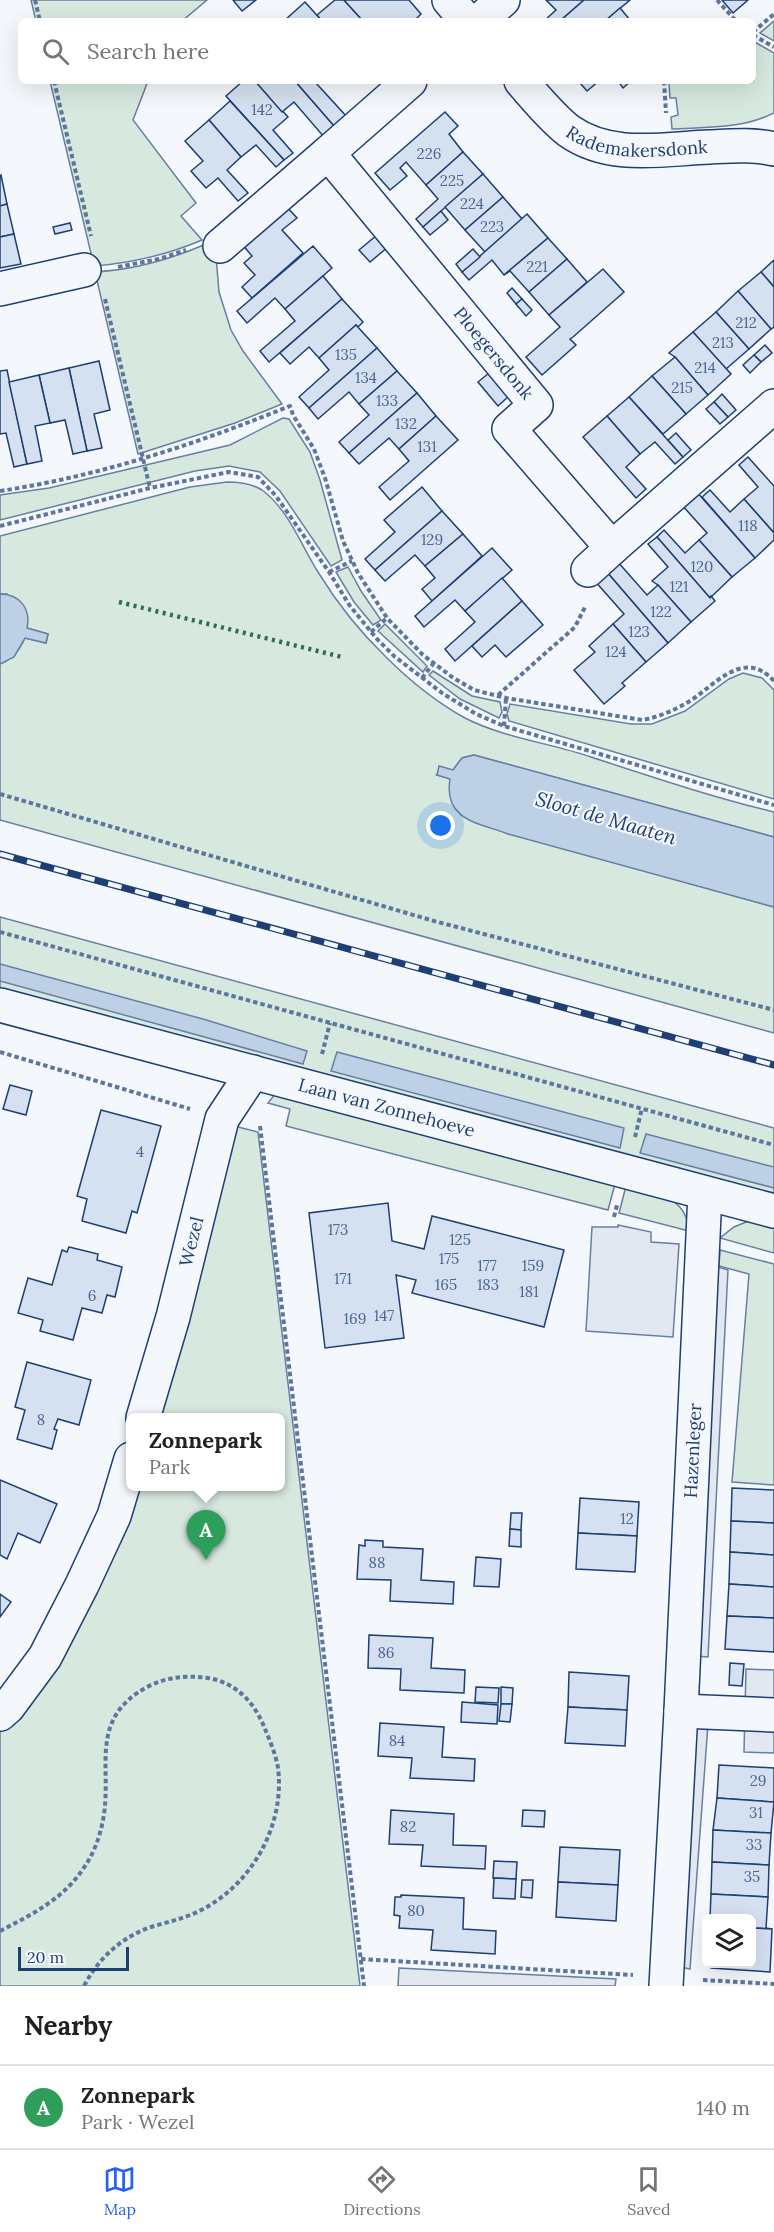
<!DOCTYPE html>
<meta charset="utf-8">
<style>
:root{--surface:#fff;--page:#f6f6f6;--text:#202124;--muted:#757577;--line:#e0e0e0;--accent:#2563eb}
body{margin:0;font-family:Lora,serif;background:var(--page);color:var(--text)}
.controls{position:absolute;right:18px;bottom:18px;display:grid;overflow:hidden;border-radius:9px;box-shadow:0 6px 24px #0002}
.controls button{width:54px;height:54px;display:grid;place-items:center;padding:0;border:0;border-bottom:2px solid var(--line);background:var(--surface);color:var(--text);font:30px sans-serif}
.scale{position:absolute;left:18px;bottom:15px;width:111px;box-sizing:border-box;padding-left:6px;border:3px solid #1d3f73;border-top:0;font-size:16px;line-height:21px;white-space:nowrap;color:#1d3f73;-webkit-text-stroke:4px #f4f7fb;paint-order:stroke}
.you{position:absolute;left:441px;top:826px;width:21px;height:21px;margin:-15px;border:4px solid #fff;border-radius:50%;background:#1a73e8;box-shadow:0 0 0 9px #1a73e833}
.badge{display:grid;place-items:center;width:39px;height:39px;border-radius:50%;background:var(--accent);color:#fff;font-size:20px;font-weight:700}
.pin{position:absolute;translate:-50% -50px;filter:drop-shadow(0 2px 3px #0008)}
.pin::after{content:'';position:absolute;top:32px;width:21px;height:18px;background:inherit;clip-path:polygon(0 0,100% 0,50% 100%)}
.popup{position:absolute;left:126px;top:1413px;width:159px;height:78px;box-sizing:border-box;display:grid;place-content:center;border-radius:9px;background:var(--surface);filter:drop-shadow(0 2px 4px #0005);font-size:20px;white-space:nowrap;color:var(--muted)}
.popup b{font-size:22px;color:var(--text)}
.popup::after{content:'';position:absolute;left:50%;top:100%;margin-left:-12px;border:12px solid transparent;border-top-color:var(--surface)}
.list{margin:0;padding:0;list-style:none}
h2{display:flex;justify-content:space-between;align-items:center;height:78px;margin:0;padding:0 24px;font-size:26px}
h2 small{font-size:20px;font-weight:400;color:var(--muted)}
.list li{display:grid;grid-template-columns:39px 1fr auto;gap:18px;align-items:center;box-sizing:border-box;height:84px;padding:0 24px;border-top:2px solid var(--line)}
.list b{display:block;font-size:22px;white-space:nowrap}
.list p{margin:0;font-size:20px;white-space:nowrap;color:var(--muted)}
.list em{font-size:20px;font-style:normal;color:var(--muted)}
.icon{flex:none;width:33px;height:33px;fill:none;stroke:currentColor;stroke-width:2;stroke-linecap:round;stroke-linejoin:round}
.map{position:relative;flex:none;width:774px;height:1986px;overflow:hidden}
.search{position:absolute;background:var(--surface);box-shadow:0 6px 24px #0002;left:18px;right:18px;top:18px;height:66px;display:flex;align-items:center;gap:15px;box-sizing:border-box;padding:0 21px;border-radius:9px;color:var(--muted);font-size:22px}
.sheet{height:162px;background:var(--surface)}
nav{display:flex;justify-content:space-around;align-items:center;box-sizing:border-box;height:84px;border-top:2px solid var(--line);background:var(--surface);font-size:16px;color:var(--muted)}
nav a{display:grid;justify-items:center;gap:3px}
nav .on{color:var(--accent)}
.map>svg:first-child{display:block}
</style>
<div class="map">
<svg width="774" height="1986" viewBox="0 0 774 1986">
<rect width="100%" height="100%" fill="#f4f7fb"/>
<!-- green -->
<g fill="#d7e8df" stroke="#687fa3" stroke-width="1.5">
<polygon points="31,0 207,0 182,21 36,21"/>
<polygon points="774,21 774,41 760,33"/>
<path d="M 753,41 L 774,53 L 774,113 C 742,129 707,127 672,129 L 671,117 L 678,115 L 676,98 L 670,98 L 669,83 L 753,81 Z"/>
<path d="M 50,81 L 148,81 L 133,120 L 196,203 L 181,216 L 202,240 C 167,255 132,263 94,266 Z"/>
<path d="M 206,244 L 216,256 L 219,292 L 231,330 L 243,351 L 282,404 L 235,423 L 138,454 L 95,272 C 134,270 169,260 206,244 Z"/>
<polygon points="283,418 289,419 310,452 320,480 342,560 331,566 280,491 260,472 229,466 195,471 0,520 0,495 49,488 230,445"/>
<path d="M 227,482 C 239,482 251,483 262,490 C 288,509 301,545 318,572 C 337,603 360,632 386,657 C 409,680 436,702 465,718 C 504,738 550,743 591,757 C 652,777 712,797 774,812 L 774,837 L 474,755 L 462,758 L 453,770 L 437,775 L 451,779 L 452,801 L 461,815 L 501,831 L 774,907 L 774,1033 L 0,820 L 0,664 C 12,660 20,649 25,638 L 46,643 L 48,634 L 27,628 L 7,594 L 0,594 L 0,536 L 190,487 Z"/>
<polygon points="348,567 361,591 381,620 373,625 354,602 336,572"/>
<polygon points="385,624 427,666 423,672 378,631"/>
<polygon points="433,671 472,696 500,702 502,712 499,718 460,699 429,675"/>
<polygon points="743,673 762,678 774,690 774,799 509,721 507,714 510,704 631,724 652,724 685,711 729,679"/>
<polygon points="0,917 774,1128 774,1195 0,989"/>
<polygon points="275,1094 615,1184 608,1210 286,1126 290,1109 268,1103"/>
<polygon points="234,1126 258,1132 360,1986 0,1986 0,1724 131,1487 281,1486 281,1418 151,1417"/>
<path d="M 626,1186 C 655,1195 686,1194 689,1231 L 619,1213 Z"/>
<polygon points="751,1220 771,1224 774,1229 774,1253 720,1238 734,1227"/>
<polygon points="720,1250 774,1264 774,1485 732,1482 749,1274 719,1266"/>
</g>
<!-- parking -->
<g fill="#e3e8f0" stroke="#687fa3" stroke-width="1.5">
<polygon points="618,1225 651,1232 651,1242 679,1244 673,1337 586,1331 592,1227 618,1227"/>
<polygon points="715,1266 728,1270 708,1657 696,1656"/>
<polygon points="746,1669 774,1670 774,1753 744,1752"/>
<polygon points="687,1724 708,1724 690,1969 676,1966"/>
<polygon points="399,1968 616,1979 615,1986 398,1986"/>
</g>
<!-- water -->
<g fill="#bed0e5" stroke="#687fa3" stroke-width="1.5">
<path d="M 0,594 C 20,594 31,609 27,628 L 48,634 L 46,643 L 25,638 L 14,657 L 0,664 Z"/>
<path d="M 474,755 L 774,837 L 774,907 L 508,834 C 480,823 443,821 450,779 L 437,775 L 439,766 L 453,770 L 462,758 Z"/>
<polygon points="0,964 203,1019 307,1051 303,1064 0,981"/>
<polygon points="337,1052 624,1128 620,1148 331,1071"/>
<polygon points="646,1134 774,1167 774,1188 640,1153"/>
</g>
<!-- building -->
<g fill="#d5e0f0" stroke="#1d3f73" stroke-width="1.5">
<polygon points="233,0 256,0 242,11"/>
<polygon points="335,0 344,0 363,21 322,21 317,15"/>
<polygon points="344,0 409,0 421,14 414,21 363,21"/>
<polygon points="546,0 584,0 560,21 544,21 556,10"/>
<polygon points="584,0 630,0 605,21 560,21"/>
<polygon points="722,0 748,0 733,13"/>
<polygon points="305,2 322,21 284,21"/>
<polygon points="620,8 631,21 605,21"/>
<polygon points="243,81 255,81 288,117 273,130 293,153 284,160 226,96"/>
<polygon points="255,81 295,81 335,127 324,137 294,102 282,112"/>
<polygon points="295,81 318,81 316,83 347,117 335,127"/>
<polygon points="582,81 599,81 587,91 580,83"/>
<polygon points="618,81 631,81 623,88"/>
<polygon points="230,101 284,160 276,167 256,145 241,157 209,120"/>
<polygon points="445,112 458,126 449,134 463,152 426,185 406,162 400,168 407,176 390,190 375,173"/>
<polygon points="209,120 241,157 227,170 248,193 238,201 218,178 206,188 191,171 203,161 185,141"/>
<polygon points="463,152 483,174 423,227 416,219 438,199 426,185"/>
<polygon points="483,174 503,197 465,230 445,207"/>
<polygon points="1,175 7,204 0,206 0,176"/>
<polygon points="503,197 523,220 485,252 465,230"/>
<polygon points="7,204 14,234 0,237 0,206"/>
<polygon points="285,205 297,218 282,230 303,253 252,298 242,287 255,275 244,263 252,256 242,244"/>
<polygon points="441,211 448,220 430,235 423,227"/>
<polygon points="527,214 548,238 504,275 492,260 469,280 462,272"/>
<polygon points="70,223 72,230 55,234 53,227"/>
<polygon points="14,234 21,264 0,268 0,237"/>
<polygon points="377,235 388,247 370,262 359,250"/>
<polygon points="548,238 567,259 529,292 510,271 504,275"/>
<polygon points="313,246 332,268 285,309 275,298 247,323 237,311"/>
<polygon points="473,249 480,257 462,272 456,264"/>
<polygon points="567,259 587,282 549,315 529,292"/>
<polygon points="774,260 774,287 761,272"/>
<polygon points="603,269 624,292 573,337 570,339 576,345 542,375 526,357 560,327 549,315"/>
<polygon points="761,272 774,287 774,327 771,329 738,291"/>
<polygon points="323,276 342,299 269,362 260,351 295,321 285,309"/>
<polygon points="512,288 522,299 516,304 507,293"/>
<polygon points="738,291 771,329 749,349 716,312"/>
<polygon points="342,299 363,322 358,327 356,325 319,358 309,347 290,364 280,353"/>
<polygon points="522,299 532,310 526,316 516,304"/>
<polygon points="716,312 749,349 726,369 693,332"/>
<polygon points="356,325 377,348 309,408 299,397 329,370 319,358"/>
<polygon points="693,332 731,374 708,395 675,357 669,353"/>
<polygon points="765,345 772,353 761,362 754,355"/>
<polygon points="377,348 397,371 359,404 349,392 318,419 309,408"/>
<polygon points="754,355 761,362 750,373 743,365"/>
<polygon points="675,357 708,395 686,414 652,376"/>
<polygon points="99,361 110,410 94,414 102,448 87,451 69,368"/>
<polygon points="69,368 87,451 73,454 65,420 50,423 39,375"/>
<polygon points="7,370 27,464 14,467 6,433 0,434 0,371"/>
<polygon points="397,371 417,393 349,453 339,442 369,415 359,404"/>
<polygon points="489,373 509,396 498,406 478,382"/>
<polygon points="39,375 50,423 35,426 42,461 27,464 9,382"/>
<polygon points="652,376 686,414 663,434 629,397"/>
<polygon points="417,393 436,416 399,449 389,438 359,464 349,453"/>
<polygon points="722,394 736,410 728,417 714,402"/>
<polygon points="629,397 683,457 675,464 655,442 640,454 607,416"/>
<polygon points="714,402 728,417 720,424 706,409"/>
<polygon points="436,416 458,440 390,500 379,487 409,461 399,449"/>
<polygon points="607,416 640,454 626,467 646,489 636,498 583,437"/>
<polygon points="676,433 691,450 683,457 668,440"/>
<polygon points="748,457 774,486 774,533 744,499 758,487 739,465"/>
<polygon points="422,487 442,511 375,570 365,559 395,532 384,520"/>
<polygon points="710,490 730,512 744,499 774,533 774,540 755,558 702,497"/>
<polygon points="696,491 755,558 732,577 699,540 707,533 681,504"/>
<polygon points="442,511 463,534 425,566 415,555 385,581 375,570"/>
<polygon points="664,530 685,553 699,540 732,577 710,598 657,537"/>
<polygon points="463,534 482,556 432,601 422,589 435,578 425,566"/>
<polygon points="657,537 710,598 711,596 715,601 691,622 658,585 652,581 668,567 648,544"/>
<polygon points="492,548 512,570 465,611 455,600 424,627 415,616"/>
<polygon points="617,561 647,595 658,585 691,622 668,643 606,571"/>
<polygon points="606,571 668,643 646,662 613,624 624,614 594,580"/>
<polygon points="502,578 522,601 455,661 445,649 475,622 465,611"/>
<polygon points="522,601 543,625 506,657 495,645 482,657 472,646"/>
<polygon points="613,624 646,662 622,683 625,686 604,704 574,670 595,652 589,646"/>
<polygon points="10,1085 32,1091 26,1115 3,1109"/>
<polygon points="101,1110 161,1126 137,1213 132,1211 126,1233 82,1221 87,1199 77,1196"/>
<polygon points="388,1203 392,1241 424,1249 432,1216 564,1250 544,1327 412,1293 416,1280 396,1275 404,1338 325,1348 309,1213"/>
<polygon points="69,1247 98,1254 97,1260 122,1267 115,1297 107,1295 102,1313 82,1308 73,1340 40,1331 43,1320 18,1313 28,1278 52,1285 62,1250 67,1252"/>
<polygon points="27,1362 91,1380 79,1425 58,1419 54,1429 57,1430 52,1449 17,1439 25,1410 15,1407"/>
<polygon points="0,1480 57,1504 40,1543 18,1533 7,1559 0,1555"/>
<polygon points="732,1488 774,1490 774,1523 731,1521"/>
<polygon points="580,1498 639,1502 637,1536 578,1533"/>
<polygon points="511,1513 522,1513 521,1530 510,1529"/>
<polygon points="731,1521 774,1523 774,1555 730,1552"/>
<polygon points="510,1529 521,1530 521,1547 509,1546"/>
<polygon points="578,1533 637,1536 635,1572 576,1569"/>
<polygon points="365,1540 383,1541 383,1547 423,1549 421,1580 454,1582 453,1604 390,1601 391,1580 357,1579 359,1545 365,1546"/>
<polygon points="730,1552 774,1555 774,1587 729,1584"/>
<polygon points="476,1557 501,1559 499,1587 474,1586"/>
<polygon points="729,1584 774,1587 774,1618 727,1616"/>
<polygon points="0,1594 11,1602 0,1617"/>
<polygon points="727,1616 774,1618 774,1652 725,1649"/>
<polygon points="369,1635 433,1638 431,1668 465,1670 464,1693 400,1690 401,1669 368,1668"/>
<polygon points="730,1663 744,1664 742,1686 729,1685"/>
<polygon points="569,1672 629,1676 627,1710 568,1707"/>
<polygon points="476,1687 499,1688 498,1703 475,1702"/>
<polygon points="501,1687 513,1688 512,1704 501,1704"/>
<polygon points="462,1702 498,1705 497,1724 461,1722"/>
<polygon points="501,1704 512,1704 510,1722 499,1721"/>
<polygon points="568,1707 627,1710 625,1746 565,1743"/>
<polygon points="380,1723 444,1727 442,1757 475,1759 474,1781 410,1778 412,1758 378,1756"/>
<polygon points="719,1765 774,1768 774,1802 717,1798"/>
<polygon points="717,1798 774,1802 771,1833 713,1830"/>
<polygon points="391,1810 454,1814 453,1845 486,1846 485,1869 421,1866 423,1845 389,1844"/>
<polygon points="523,1810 545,1811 544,1827 522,1826"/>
<polygon points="713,1830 771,1833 769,1865 712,1862"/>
<polygon points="560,1847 620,1850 618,1885 558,1882"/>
<polygon points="494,1861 517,1862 516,1879 493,1878"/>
<polygon points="712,1862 769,1865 768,1897 711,1894"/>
<polygon points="494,1878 516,1879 515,1899 493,1898"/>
<polygon points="522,1880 533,1880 532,1898 521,1897"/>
<polygon points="558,1882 618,1885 616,1921 556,1917"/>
<polygon points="711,1894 768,1897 766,1928 772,1929 752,1928 752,1918 710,1918"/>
<polygon points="401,1895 464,1898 463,1929 496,1931 495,1954 431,1950 433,1930 399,1928 400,1916 394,1915 395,1897 401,1897"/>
<polygon points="752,1928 772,1929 770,1972 711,1968 711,1964 752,1964"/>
</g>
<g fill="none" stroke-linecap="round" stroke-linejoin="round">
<!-- minor casing -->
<g stroke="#1d3f73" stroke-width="36">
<g id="minor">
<polyline points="449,0 467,21"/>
<polyline points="479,21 503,0"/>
<path id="s1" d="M 410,81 L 328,153 L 536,405 L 509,429 L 612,548 L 774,406"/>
<path id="s2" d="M 521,81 C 536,98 551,117 569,131 C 610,160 662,149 709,147 C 730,146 754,144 774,149"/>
<polyline points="220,246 328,153"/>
<polyline points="0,289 84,270"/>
<polyline points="588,570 612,548"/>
<path id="s3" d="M 0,1005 L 774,1211"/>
<path id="s4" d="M 143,1418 L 173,1317 L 222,1119 L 253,1072"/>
<polyline points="681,1711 774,1715"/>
<polyline points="0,1714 8,1707 45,1657 82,1585 114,1516 131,1459"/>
<path id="s5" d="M 666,1986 L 681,1711 L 705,1193"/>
</g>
</g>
<!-- path -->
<g stroke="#5e769c" stroke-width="4" stroke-dasharray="4.5 3" stroke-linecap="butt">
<polyline points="35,0 40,21"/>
<polyline points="717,0 736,21"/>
<polyline points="753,32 774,14"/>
<polyline points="753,35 774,47"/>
<polyline points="54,81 91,236"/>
<polyline points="664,81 666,113"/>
<polyline points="118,267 159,259 186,250"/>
<polyline points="105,299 150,488"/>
<path d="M 0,491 C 100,476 196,444 290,406 L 293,415 L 314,449 L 325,478 L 343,541 L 358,573 L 387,618 L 423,655 L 452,677 L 474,690 L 506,698 L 642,720 C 659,717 675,710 690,701 C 716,684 744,648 774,681"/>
<polyline points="0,526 150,488 229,472 258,477 276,496 329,572 350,606 377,639 394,656 442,693 476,714 504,726 774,805"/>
<polyline points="329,572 352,561"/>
<polyline points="371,632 387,618"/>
<polyline points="422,678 433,664"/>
<polyline points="498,695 575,627 586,605"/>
<polyline points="504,726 506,698"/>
<polyline points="0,794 434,921 774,1010"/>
<polyline points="0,932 774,1145"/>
<polyline points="0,1052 190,1109"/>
<polyline points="322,1054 330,1023"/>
<polyline points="260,1126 364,1986"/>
<polyline points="635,1137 642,1108"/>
<polyline points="614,1217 617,1205"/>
<path d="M 0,1931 C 33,1914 65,1898 85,1866 C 94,1853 100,1836 103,1820 C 113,1768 87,1720 147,1687 C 166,1677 186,1675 208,1678 C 237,1683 255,1703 265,1729 C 270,1741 276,1755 278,1768 C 285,1823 254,1881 205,1908 C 189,1917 172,1921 154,1926 C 123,1936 99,1957 84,1986"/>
<polyline points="361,1959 633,1975"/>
<polyline points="703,1980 774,1984"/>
</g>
<!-- minor -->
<use href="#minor" stroke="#f4f7fb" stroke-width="33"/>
<!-- rail casing -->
<g stroke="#1d3f73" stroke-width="7">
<polyline id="rail" points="0,854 774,1065"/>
</g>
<!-- rail -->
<use href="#rail" stroke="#f4f7fb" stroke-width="4.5" stroke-dasharray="14" stroke-linecap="butt"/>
<!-- hedge -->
<polyline stroke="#2c6c60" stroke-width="4.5" stroke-dasharray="3 4.5" stroke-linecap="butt" points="119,602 342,657"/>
</g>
<g text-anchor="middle" stroke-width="4.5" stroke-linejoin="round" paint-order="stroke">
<!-- number labels -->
<g font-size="15" fill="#4b6792">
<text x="262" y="115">142</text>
<text x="429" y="159">226</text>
<text x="452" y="186">225</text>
<text x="472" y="209">224</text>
<text x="492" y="232">223</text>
<text x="537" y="272">221</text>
<text x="746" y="328">212</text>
<text x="723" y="348">213</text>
<text x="346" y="360">135</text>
<text x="705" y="373">214</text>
<text x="366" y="383">134</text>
<text x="682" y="393">215</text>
<text x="387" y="406">133</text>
<text x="406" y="429">132</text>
<text x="427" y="452">131</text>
<text x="748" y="531">118</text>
<text x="432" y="545">129</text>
<text x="702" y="572">120</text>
<text x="679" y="592">121</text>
<text x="661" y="617">122</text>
<text x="639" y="637">123</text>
<text x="616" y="657">124</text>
<text x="140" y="1157">4</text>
<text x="338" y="1235">173</text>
<text x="460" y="1245">125</text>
<text x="449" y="1264">175</text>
<text x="487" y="1271">177</text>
<text x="533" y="1271">159</text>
<text x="343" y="1284">171</text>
<text x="446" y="1290">165</text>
<text x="488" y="1290">183</text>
<text x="529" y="1297">181</text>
<text x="92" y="1301">6</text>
<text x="384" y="1321">147</text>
<text x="355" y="1324">169</text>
<text x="41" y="1425">8</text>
<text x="627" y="1524">12</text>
<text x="377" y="1568">88</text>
<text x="386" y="1658">86</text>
<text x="397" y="1746">84</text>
<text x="758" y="1786">29</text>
<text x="756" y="1818">31</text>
<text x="408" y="1832">82</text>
<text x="754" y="1850">33</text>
<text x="752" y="1882">35</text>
<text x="416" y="1916">80</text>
</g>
<!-- street labels -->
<g font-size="18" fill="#1d3f73" stroke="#f4f7fb">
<text dy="6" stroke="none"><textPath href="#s2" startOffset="140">Rademakersdonk</textPath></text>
<text dy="6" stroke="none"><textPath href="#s1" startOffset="369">Ploegersdonk</textPath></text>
<text dy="6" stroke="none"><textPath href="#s3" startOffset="400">Laan van Zonnehoeve</textPath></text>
<text dy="6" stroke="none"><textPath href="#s4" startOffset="183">Wezel</textPath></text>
<text dy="6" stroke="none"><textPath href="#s5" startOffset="536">Hazenleger</textPath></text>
</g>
<!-- water labels -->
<g font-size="20" font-style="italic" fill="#1d3f73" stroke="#f4f7fb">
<text transform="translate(606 818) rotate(16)" y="7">Sloot de Maaten</text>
</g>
</g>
</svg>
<div class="controls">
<button><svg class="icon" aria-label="layers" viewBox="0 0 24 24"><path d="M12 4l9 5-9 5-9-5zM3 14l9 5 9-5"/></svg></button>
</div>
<div class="scale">20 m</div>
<div class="you"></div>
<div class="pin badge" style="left:206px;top:1560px;background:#2e9e5b">A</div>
<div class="popup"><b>Zonnepark</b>Park</div>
<div class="search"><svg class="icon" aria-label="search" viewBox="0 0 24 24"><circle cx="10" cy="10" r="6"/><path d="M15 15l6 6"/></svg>Search here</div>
</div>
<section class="sheet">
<h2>Nearby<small></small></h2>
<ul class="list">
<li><span class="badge" style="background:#2e9e5b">A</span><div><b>Zonnepark</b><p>Park · Wezel</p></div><em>140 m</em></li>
</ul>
</section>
<nav>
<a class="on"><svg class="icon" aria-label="map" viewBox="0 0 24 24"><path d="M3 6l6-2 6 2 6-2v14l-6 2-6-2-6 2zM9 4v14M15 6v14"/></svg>Map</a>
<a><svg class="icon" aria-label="directions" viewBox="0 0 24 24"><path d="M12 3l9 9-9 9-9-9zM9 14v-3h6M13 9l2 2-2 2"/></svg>Directions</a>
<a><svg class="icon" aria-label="saved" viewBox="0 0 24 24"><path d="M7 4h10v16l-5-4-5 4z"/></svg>Saved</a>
</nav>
